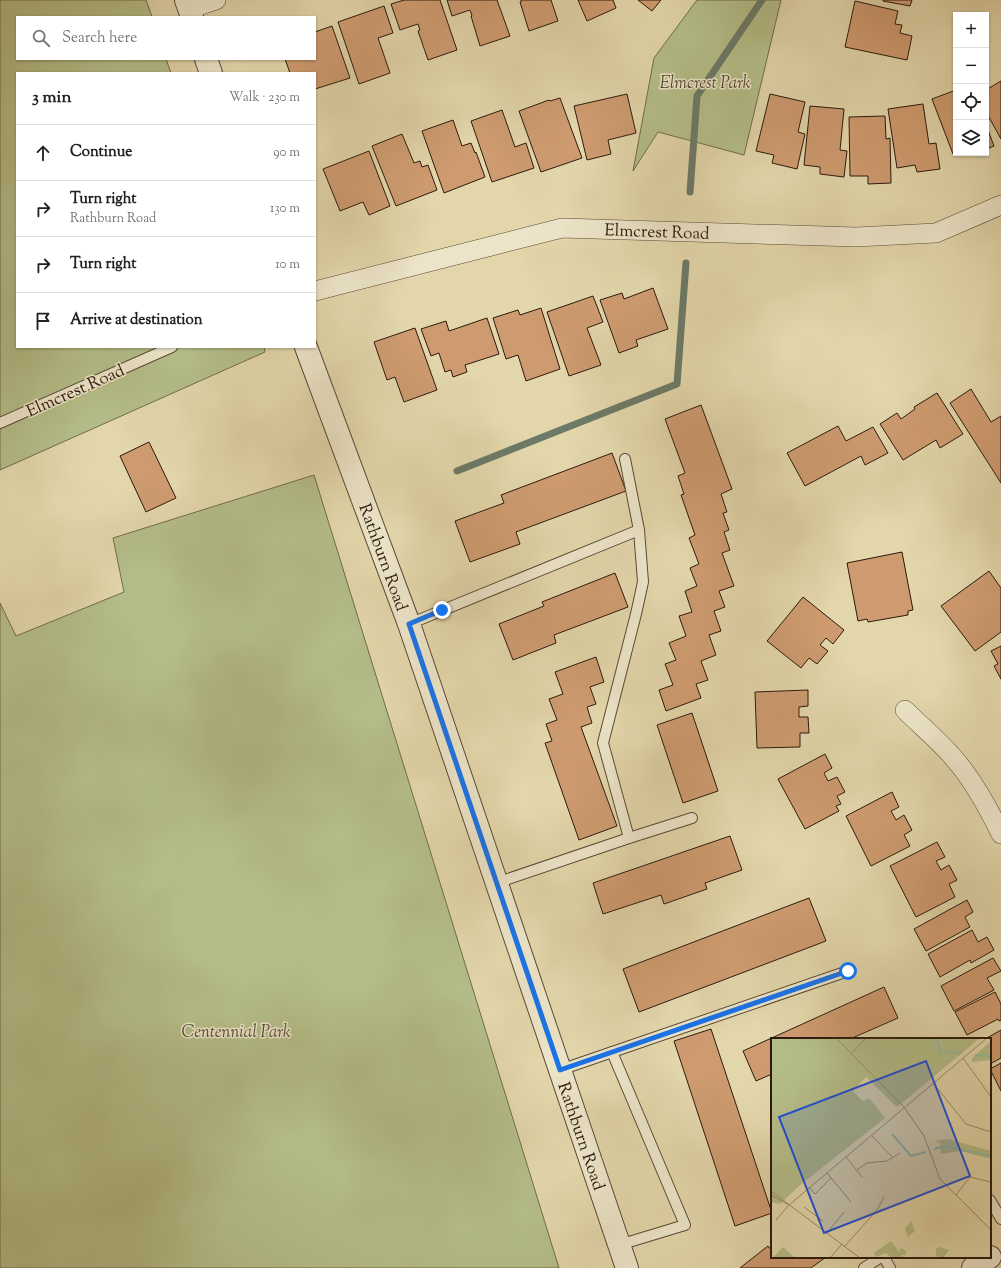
<!DOCTYPE html>
<meta charset="utf-8">
<style>
:root{--surface:#fff;--page:#f2f2f2;--text:#202124;--muted:#757577;--line:#e0e0e0}
body{margin:0;font-family:"Sorts Mill Goudy",serif;background:var(--page);color:var(--text)}
.controls{position:absolute;right:12px;top:12px;display:grid;overflow:hidden;border-radius:0px;box-shadow:0 1px 3px #0004}
.controls button{width:36px;height:36px;display:grid;place-items:center;padding:0;border:0;border-bottom:1px solid var(--line);background:var(--surface);color:var(--text);font:20px sans-serif}
.stop{position:absolute;width:12px;height:12px;margin:-9px;border:3px solid #1a73e8;border-radius:50%;background:#fff}
.stop.end{background:#1a73e8;border-color:#fff;box-shadow:0 1px 4px #0008}
.list{margin:0;padding:0;list-style:none}
h2{display:flex;justify-content:space-between;align-items:center;height:52px;margin:0;padding:0 16px;font-size:17px}
h2 small{font-size:13px;font-weight:400;color:var(--muted)}
.list li{display:grid;grid-template-columns:26px 1fr auto;gap:12px;align-items:center;box-sizing:border-box;height:56px;padding:0 16px;border-top:1px solid var(--line)}
.list b{display:block;font-size:15px;white-space:nowrap}
.list p{margin:0;font-size:13px;white-space:nowrap;color:var(--muted)}
.list em{font-size:13px;font-style:normal;color:var(--muted)}
.icon{flex:none;width:22px;height:22px;fill:none;stroke:currentColor;stroke-width:2;stroke-linecap:round;stroke-linejoin:round}
.map{position:relative;flex:none;width:1001px;height:1268px;overflow:hidden}
.search{position:absolute;background:var(--surface);box-shadow:0 1px 3px #0004;left:16px;top:16px;width:300px;height:44px;display:flex;align-items:center;gap:10px;box-sizing:border-box;padding:0 14px;border-radius:0px;color:var(--muted);font-size:15px}
.panel{position:absolute;background:var(--surface);box-shadow:0 1px 3px #0004;left:16px;top:72px;width:300px;height:276px;border-radius:0px}
.map>svg:first-child{display:block}
</style>
<div class="map">
<svg width="1001" height="1268" viewBox="0 0 1001 1268">
<rect width="100%" height="100%" fill="#e2d6aa"/>
<filter id="stains"><feTurbulence type="fractalNoise" baseFrequency=".005" numOctaves="4"/><feColorMatrix values="0 0 0 0 .2 0 0 0 0 .09 0 0 0 0 .02 0 0 0 .5 -.17"/></filter>
<radialGradient id="worn" r=".72"><stop offset=".6" stop-color="#630" stop-opacity="0"/><stop offset="1" stop-color="#630" stop-opacity=".3"/></radialGradient>
<!-- green -->
<g fill="#b4bd88" stroke="#706c4b">
<polygon points="0,0 146,0 152,17 17,17 17,59 166,59 171,73 17,73 17,347 264,347 265,352 0,470"/>
<polygon points="697,0 781,0 744,155 658,132 633,171 654,58"/>
<polygon points="314,475 559,1268 0,1268 0,603 16,636 124,592 113,538"/>
</g>
<g fill="none" stroke-linecap="round" stroke-linejoin="round">
<!-- stream -->
<g stroke="#6c7a67" stroke-width="7">
<polyline points="690,192 697,96 762,0"/>
<polyline points="457,471 677,384 686,263"/>
</g>
</g>
<!-- building -->
<g fill="#ce9b70" stroke="#2c1a0e">
<polygon points="404,0 440,0 457,50 428,60 418,31 420,30 418,24 400,30 391,4"/>
<polygon points="447,0 497,0 510,36 480,46 471,16 472,16 470,10 452,16"/>
<polygon points="521,0 551,0 558,21 529,31 520,2 521,2"/>
<polygon points="578,0 613,0 616,8 587,21"/>
<polygon points="638,0 661,0 652,11"/>
<polygon points="883,0 912,0 910,6 883,1"/>
<polygon points="855,1 898,11 895,24 902,25 900,33 912,36 907,60 845,47"/>
<polygon points="384,6 393,33 378,38 390,73 359,84 338,22"/>
<polygon points="332,26 350,78 315,89 315,73 290,73 285,59 315,59 315,32"/>
<polygon points="1001,81 1001,139 986,112 986,90"/>
<polygon points="956,90 956,153 953,154 932,99"/>
<polygon points="627,94 636,133 608,140 611,154 587,160 574,106"/>
<polygon points="770,94 805,102 798,132 805,134 797,169 772,163 774,155 756,151"/>
<polygon points="560,98 582,158 541,172 519,111 549,100 550,101"/>
<polygon points="923,104 929,144 936,143 940,169 917,172 915,165 897,168 888,109"/>
<polygon points="810,106 844,109 840,150 847,151 844,177 820,174 820,167 804,165"/>
<polygon points="502,110 515,147 526,143 534,168 492,182 471,121"/>
<polygon points="885,116 886,139 890,138 891,183 868,184 868,176 850,176 849,117"/>
<polygon points="453,120 462,146 471,143 475,153 476,152 485,177 444,193 422,131"/>
<polygon points="986,125 994,146 986,149"/>
<polygon points="402,134 414,163 420,161 422,167 428,165 437,190 396,206 372,146"/>
<polygon points="369,151 390,206 369,215 363,202 340,211 323,169"/>
<polygon points="653,288 668,329 636,340 638,346 619,353 600,300 622,293 624,299"/>
<polygon points="593,296 603,322 587,328 601,365 569,376 547,312"/>
<polygon points="541,308 560,369 526,381 518,355 506,359 493,318 518,310 520,315"/>
<polygon points="487,318 499,354 465,365 467,372 453,377 451,370 445,372 439,353 431,356 421,329 446,321 449,331"/>
<polygon points="415,328 437,390 404,402 395,377 387,380 374,342"/>
<polygon points="971,389 991,422 1001,416 1001,483 950,403"/>
<polygon points="937,393 963,434 940,448 936,440 903,460 880,424 897,413 901,419 915,409 914,407"/>
<polygon points="701,405 732,489 721,494 727,512 723,513 729,530 724,532 730,550 722,553 734,586 719,591 725,607 714,611 721,631 709,635 716,655 701,661 708,680 696,684 701,698 666,711 659,690 673,685 665,664 676,660 669,643 686,636 679,616 692,612 685,591 697,586 690,568 699,564 689,538 695,535 681,495 684,494 678,476 685,473 665,419"/>
<polygon points="838,426 846,441 873,427 888,453 865,465 861,456 805,486 787,453"/>
<polygon points="149,442 176,498 146,512 120,456"/>
<polygon points="612,453 626,491 516,532 520,544 470,562 455,521 504,503 501,495"/>
<polygon points="902,552 913,610 908,611 908,615 868,622 867,619 858,621 847,563"/>
<polygon points="989,571 1001,588 1001,632 975,651 941,606"/>
<polygon points="615,573 628,607 554,635 556,643 513,660 499,624 544,606 542,602"/>
<polygon points="803,597 844,630 833,644 826,638 820,645 828,651 817,664 809,658 801,668 767,641"/>
<polygon points="1001,646 1001,679 994,666 998,664 991,651"/>
<polygon points="596,657 604,682 590,687 596,704 587,707 592,723 581,727 617,826 579,840 545,743 552,741 546,724 557,720 549,699 563,694 555,672"/>
<polygon points="808,690 808,706 799,707 799,717 808,717 809,733 800,733 800,747 757,748 755,692"/>
<polygon points="692,713 718,791 683,803 657,725"/>
<polygon points="825,754 832,768 824,773 828,781 837,777 845,792 837,796 841,804 836,806 839,811 805,829 778,779"/>
<polygon points="892,792 899,807 891,811 896,820 904,815 912,830 904,835 910,846 871,866 846,816"/>
<polygon points="730,836 742,870 705,883 707,889 664,904 661,895 603,914 593,883"/>
<polygon points="937,842 945,857 936,861 941,870 949,865 957,880 949,884 955,897 916,917 890,866"/>
<polygon points="809,898 826,941 639,1012 623,969"/>
<polygon points="967,900 973,912 965,917 970,927 926,951 914,929"/>
<polygon points="972,930 978,942 987,937 994,950 971,963 970,960 940,977 928,954"/>
<polygon points="993,958 1001,971 987,978 994,990 954,1011 941,986"/>
<polygon points="884,987 898,1018 850,1039 772,1039 772,1074 756,1081 743,1051"/>
<polygon points="995,992 1001,1004 1001,1020 999,1021 998,1019 967,1035 955,1012"/>
<polygon points="711,1029 772,1213 735,1226 674,1041"/>
<polygon points="1001,1030 1001,1058 990,1064 990,1039 985,1039"/>
<polygon points="1001,1063 1001,1091 990,1069"/>
<polygon points="768,1246 772,1251 772,1257 826,1257 811,1268 740,1268"/>
</g>
<g fill="none" stroke-linecap="round" stroke-linejoin="round">
<!-- service casing -->
<g stroke="#5a4935" stroke-width="12">
<g id="service">
<polyline points="0,423 172,347"/>
<polyline points="625,459 639,530 643,582 636,614 603,743 629,838"/>
<polyline points="409,624 639,530"/>
<polyline points="496,883 629,838 692,818"/>
<polyline points="612,1052 685,1225 619,1245"/>
<polyline points="560,1070 848,971"/>
<polyline points="990,1200 1001,1219"/>
<polyline points="884,1257 890,1268"/>
<polyline points="864,1268 881,1257"/>
</g>
</g>
<!-- minor casing -->
<g stroke="#5a4935" stroke-width="20">
<g id="minor">
<polyline points="189,9 216,0"/>
<polyline points="315,291 562,228 856,237 936,233 1001,205"/>
<path d="M 905,710 C 920,725 937,739 951,755 C 972,778 987,806 1001,834"/>
</g>
</g>
<!-- tertiary casing -->
<g stroke="#5a4935" stroke-width="24">
<g id="tertiary">
<polyline points="186,0 192,17"/>
<polyline points="206,59 211,73"/>
<polyline points="306,347 409,624 627,1268"/>
<polyline points="973,1268 990,1257"/>
</g>
</g>
<!-- service -->
<use href="#service" stroke="#ece4c8" stroke-width="10"/>
<!-- minor -->
<use href="#minor" stroke="#ece4c8" stroke-width="19"/>
<!-- tertiary -->
<use href="#tertiary" stroke="#ece4c8" stroke-width="22"/>
</g>
<g fill="none" stroke-linecap="round" stroke-linejoin="round">
<!-- route -->
<polyline stroke="#1a73e8" stroke-width="5" points="442,610 409,624 560,1070 848,971"/>
</g>
<g text-anchor="middle" stroke-width="3" stroke-linejoin="round" paint-order="stroke">
<!-- park labels -->
<g font-size="17" font-style="italic" fill="#554b33" stroke="#ece4c8">
<text x="705" y="88">Elmcrest Park</text>
<text x="236" y="1037">Centennial Park</text>
</g>
<!-- street labels -->
<g font-size="17" fill="#2c1a0e" stroke="#ece4c8">
<text transform="translate(657 231) rotate(2)" y="6">Elmcrest Road</text>
<text transform="translate(75 390) rotate(-24)" y="6">Elmcrest Road</text>
<text transform="translate(384 557) rotate(70)" y="6">Rathburn Road</text>
<text transform="translate(582 1136) rotate(71)" y="6">Rathburn Road</text>
</g>
</g>
<!-- overview -->
<g transform="translate(771 1038)">
<rect width="220" height="220" fill="#e2d6aa"/>
<path d="M 0,0 L 209,0 L 126,69 L 95,39 L 82,53 L 92,63 L 98,60 L 114,80 L 28,148 L 9,166 L 0,164 ZM 220,3 L 220,22 L 201,24 L 201,20 ZM 177,101 L 220,113 L 220,121 L 189,113 L 170,116 L 169,105 L 163,103 ZM 140,183 L 144,193 L 137,199 L 134,191 ZM 120,203 L 128,214 L 130,210 L 135,213 L 135,217 L 130,217 L 133,220 L 121,220 L 115,215 L 105,219 L 103,215 ZM 12,209 L 24,220 L 2,220 ZM 168,209 L 178,212 L 172,220 L 165,218 L 165,211 Z" fill="#b4bd88"/>
<path fill="none" stroke="#96baa3" stroke-width="2" d="M 160,0 L 167,4 L 169,13 L 191,15M 204,17 L 220,18M 121,96 L 140,118 L 155,114M 163,111 L 174,108 L 220,118"/>
<path fill="none" stroke="#998b6c" stroke-width="1" d="M 65,0 L 133,69 L 153,98 L 169,141 L 220,192M 80,16 L 95,0M 192,20 L 220,59M 162,45 L 195,86 L 220,94M 101,98 L 122,120M 75,119 L 91,139M 86,132 L 96,125 L 116,123 L 129,115M 56,135 L 80,164M 38,149 L 44,156 L 60,140M 0,153 L 89,220M 0,157 L 18,167M 185,157 L 199,139 L 220,144M 33,169 L 52,183M 5,182 L 18,167 L 216,0M 56,195 L 73,174M 74,208 L 106,172 L 113,159M 59,220 L 71,206"/>
<path fill="#1d4ed8" fill-opacity="0.15" stroke="#1d4ed8" stroke-width="2" d="M 155,23 L 199,138 L 53,195 L 8,79 Z"/>
<rect width="220" height="220" fill="none" stroke="#2c1a0e" stroke-width="2"/>
</g>
<rect width="100%" height="100%" filter="url(#stains)"/>
<rect width="100%" height="100%" fill="url(#worn)"/>
</svg>
<div class="controls">
<button>+</button>
<button>−</button>
<button><svg class="icon" aria-label="locate" viewBox="0 0 24 24"><circle cx="12" cy="12" r="6"/><path d="M12 2v4M12 18v4M2 12h4M18 12h4"/></svg></button>
<button><svg class="icon" aria-label="layers" viewBox="0 0 24 24"><path d="M12 4l9 5-9 5-9-5zM3 14l9 5 9-5"/></svg></button>
</div>
<div class="stop" style="left:848px;top:971px"></div>
<div class="stop end" style="left:442px;top:610px"></div>
<div class="search"><svg class="icon" aria-label="search" viewBox="0 0 24 24"><circle cx="10" cy="10" r="6"/><path d="M15 15l6 6"/></svg>Search here</div>
<section class="panel">
<h2>3 min<small>Walk · 230 m</small></h2>
<ul class="list">
<li><svg class="icon" aria-label="ahead" viewBox="0 0 24 24"><path d="M12 20V5M6 11l6-6 6 6"/></svg><div><b>Continue</b></div><em>90 m</em></li>
<li><svg class="icon" aria-label="right" viewBox="0 0 24 24"><path d="M7 20v-9h11M14 6l5 5-5 5"/></svg><div><b>Turn right</b><p>Rathburn Road</p></div><em>130 m</em></li>
<li><svg class="icon" aria-label="right" viewBox="0 0 24 24"><path d="M7 20v-9h11M14 6l5 5-5 5"/></svg><div><b>Turn right</b></div><em>10 m</em></li>
<li><svg class="icon" aria-label="arrive" viewBox="0 0 24 24"><path d="M6 21V4h12l-3 4 3 4H6"/></svg><div><b>Arrive at destination</b></div></li>
</ul>
</section>
</div>
